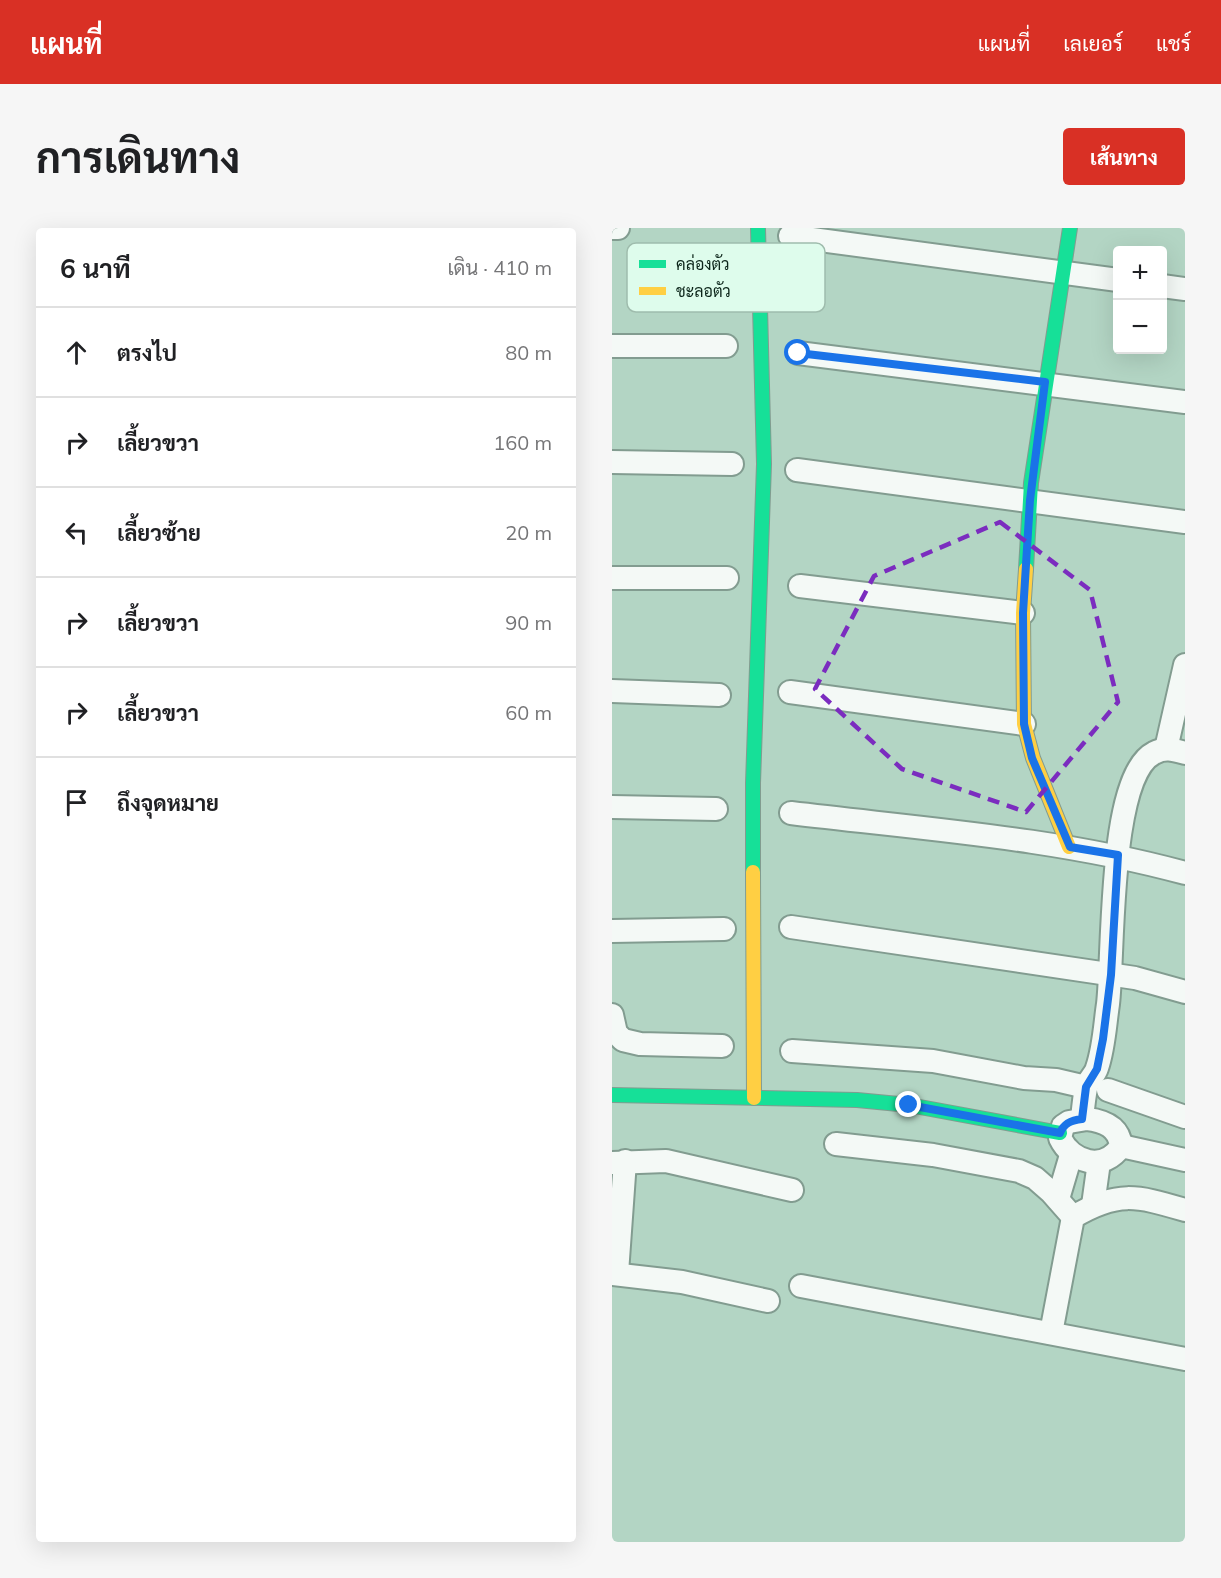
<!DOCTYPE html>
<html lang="th">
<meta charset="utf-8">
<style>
:root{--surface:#fff;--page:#f6f6f6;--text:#202124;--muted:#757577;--line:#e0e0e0;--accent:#d93025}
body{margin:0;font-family:Mulish,Sarabun,sans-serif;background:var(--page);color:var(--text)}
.controls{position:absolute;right:18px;top:18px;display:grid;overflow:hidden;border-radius:6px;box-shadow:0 6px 24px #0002}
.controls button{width:54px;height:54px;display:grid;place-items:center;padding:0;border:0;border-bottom:2px solid var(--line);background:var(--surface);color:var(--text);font:30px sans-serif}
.stop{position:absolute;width:18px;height:18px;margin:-14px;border:4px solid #1a73e8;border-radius:50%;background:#fff}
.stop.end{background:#1a73e8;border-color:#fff;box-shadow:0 2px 6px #0008}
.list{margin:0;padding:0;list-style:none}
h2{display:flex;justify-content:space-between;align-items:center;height:78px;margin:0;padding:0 24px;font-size:26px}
h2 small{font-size:20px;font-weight:400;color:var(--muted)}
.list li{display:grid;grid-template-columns:39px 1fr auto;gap:18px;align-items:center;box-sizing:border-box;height:90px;padding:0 24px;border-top:2px solid var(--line)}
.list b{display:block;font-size:22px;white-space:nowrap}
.list em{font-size:20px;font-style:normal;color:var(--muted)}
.icon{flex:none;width:33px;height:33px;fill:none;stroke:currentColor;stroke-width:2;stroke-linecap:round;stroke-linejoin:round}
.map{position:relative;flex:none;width:573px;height:1314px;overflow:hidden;border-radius:6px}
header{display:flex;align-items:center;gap:36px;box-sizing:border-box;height:84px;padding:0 30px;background:var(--accent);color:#fff}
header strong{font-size:28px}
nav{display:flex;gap:33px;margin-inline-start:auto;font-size:21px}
.intro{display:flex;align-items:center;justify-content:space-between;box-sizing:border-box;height:144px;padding:0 36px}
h1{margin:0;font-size:42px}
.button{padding:15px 27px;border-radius:6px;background:var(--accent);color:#fff;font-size:21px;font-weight:700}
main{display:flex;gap:36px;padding:0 36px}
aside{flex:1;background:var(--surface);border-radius:6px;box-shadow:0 6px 24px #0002}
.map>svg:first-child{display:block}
</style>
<header>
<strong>แผนที่</strong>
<nav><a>แผนที่</a><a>เลเยอร์</a><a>แชร์</a></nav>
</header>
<div class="intro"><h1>การเดินทาง</h1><a class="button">เส้นทาง</a></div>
<main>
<aside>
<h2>6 นาที<small>เดิน · 410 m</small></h2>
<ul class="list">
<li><svg class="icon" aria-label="ahead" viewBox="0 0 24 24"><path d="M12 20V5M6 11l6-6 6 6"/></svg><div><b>ตรงไป</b></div><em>80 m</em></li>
<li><svg class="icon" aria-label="right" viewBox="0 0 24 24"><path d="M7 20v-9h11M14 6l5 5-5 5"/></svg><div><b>เลี้ยวขวา</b></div><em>160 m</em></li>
<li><svg class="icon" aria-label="left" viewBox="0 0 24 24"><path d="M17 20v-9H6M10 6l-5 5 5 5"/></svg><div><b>เลี้ยวซ้าย</b></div><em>20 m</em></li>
<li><svg class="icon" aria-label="right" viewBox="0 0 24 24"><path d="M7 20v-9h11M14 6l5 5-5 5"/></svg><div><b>เลี้ยวขวา</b></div><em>90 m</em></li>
<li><svg class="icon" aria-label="right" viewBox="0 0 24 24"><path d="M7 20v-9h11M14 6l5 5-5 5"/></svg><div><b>เลี้ยวขวา</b></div><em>60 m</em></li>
<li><svg class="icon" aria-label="arrive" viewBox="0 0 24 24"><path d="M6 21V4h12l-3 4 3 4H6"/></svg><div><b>ถึงจุดหมาย</b></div></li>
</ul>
</aside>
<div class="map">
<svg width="573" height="1314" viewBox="0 0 573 1314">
<rect width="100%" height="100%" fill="#b3d5c4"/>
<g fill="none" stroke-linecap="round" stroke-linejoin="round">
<!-- street casing -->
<g stroke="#829c90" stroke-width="26">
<g id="street">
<polyline points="0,0 6,0"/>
<polyline points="178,8 506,52"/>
<polyline points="550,58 573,61"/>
<polyline points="0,118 114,118"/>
<polyline points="186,125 573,174"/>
<polyline points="0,234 120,236"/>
<polyline points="185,242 573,294"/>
<polyline points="0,350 115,350"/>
<polyline points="188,358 411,385"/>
<polyline points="0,463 107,467"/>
<polyline points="178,464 412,496"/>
<polyline points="554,521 573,437"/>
<polyline points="0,579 104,581"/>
<path d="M 179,585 C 311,601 445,610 573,645"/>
<polyline points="179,699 523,750 573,764"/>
<polyline points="0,703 112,701"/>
<polyline points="0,787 4,805 11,812 28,816 110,818"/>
<polyline points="180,823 321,833 412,850 444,852 474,859"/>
<polyline points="496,862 573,889"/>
<path d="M 470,891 C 471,881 472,870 474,860 C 476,852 483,847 485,840 C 492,820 493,796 496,776 C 502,726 496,548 542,525 C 553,519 562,522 573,525"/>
<path d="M 475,891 C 492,893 507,899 509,918 C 492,944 460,935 448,910 L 451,898 L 457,894 Z"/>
<polyline points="224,916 321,927 407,943 423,950 439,964 461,989"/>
<polyline points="509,918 573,932"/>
<polyline points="0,935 54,933 180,962"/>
<polyline points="446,971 459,927"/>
<polyline points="481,977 487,934"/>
<polyline points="5,1045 13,933"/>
<polyline points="0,1046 70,1054 156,1073"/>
<polyline points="189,1058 573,1131"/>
<path d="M 439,1105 L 461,989 C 506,962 525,968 573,982"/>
</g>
</g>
<!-- fast casing -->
<g stroke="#829c90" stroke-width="16">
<g id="fast">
<polyline points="414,341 419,255 458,0"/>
<polyline points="141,644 141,555 152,236 146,0"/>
<polyline points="0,867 245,872 297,877 448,905"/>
</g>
</g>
<!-- slow casing -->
<g stroke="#829c90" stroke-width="16">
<g id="slow">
<polyline points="414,341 411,385 412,496 421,530 457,619"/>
<polyline points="141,644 142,870"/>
</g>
</g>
<!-- street -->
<use href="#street" stroke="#f4f9f6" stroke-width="22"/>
<!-- fast -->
<use href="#fast" stroke="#16e098" stroke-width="14"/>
<!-- slow -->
<use href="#slow" stroke="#ffcf43" stroke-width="14"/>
</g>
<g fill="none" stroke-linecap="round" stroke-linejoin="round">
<!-- route -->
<path stroke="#1a73e8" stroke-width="8" d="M 186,125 L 433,154 L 418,272 L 411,385 L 412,496 L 420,530 L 458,619 L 506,627 L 499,747 L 491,811 L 485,841 L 474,859 L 470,891 C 460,892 452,895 448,905 L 297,877"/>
</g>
<!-- marked area -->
<path fill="none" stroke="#7b2cbf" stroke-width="4.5" stroke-dasharray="12 8" stroke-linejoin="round" d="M 388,294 L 478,362 L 506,474 L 414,584 L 290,541 L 203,461 L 262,348 Z"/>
<!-- legend -->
<rect x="15" y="15" width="198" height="69" rx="9" fill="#defcec" stroke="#9fbcad" stroke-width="1.5"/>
<rect x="27" y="32" width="27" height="8" fill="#16e098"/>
<rect x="27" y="59" width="27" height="8" fill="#ffcf43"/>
<g font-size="16" fill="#0c251a">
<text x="64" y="42">คล่องตัว</text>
<text x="64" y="69">ชะลอตัว</text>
</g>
</svg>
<div class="controls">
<button>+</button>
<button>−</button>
</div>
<div class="stop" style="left:186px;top:125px"></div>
<div class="stop end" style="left:297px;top:877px"></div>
</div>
</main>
